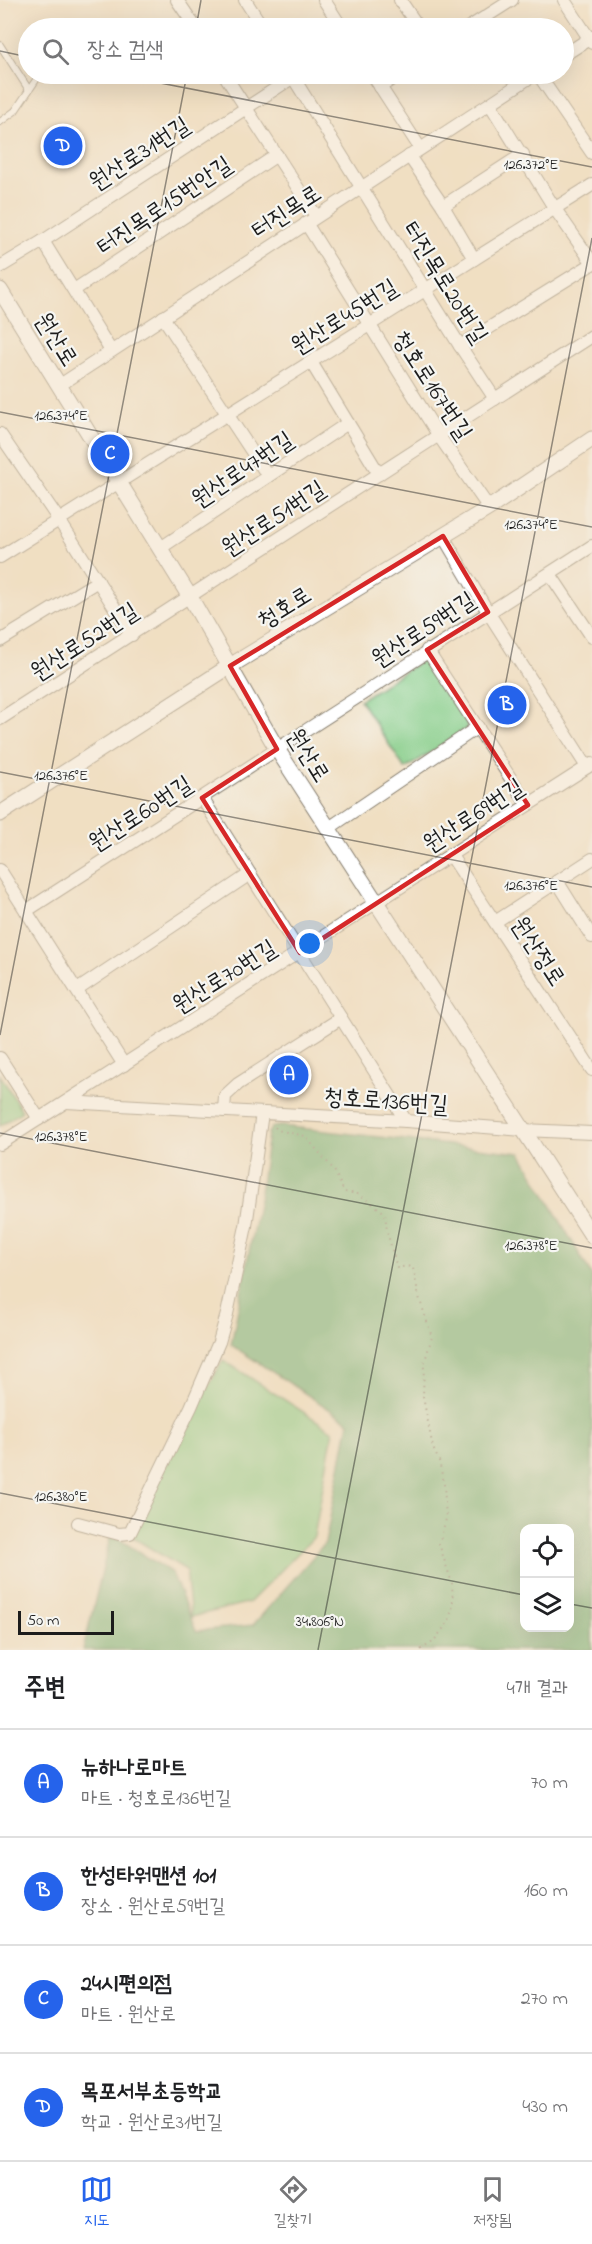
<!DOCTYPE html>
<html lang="ko">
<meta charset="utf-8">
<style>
:root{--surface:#fff;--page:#f6f6f6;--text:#202124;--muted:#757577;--line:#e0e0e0;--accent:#2563eb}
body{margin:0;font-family:"Indie Flower","Poor Story",sans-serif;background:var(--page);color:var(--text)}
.controls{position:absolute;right:18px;bottom:18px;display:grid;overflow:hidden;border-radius:12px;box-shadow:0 6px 24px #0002}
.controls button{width:54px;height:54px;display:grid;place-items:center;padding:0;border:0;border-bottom:2px solid var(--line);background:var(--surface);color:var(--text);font:30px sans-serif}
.scale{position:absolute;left:18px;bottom:15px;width:96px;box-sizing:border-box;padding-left:6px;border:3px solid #1c1c1c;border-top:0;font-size:16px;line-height:21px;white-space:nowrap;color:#1c1c1c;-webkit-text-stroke:4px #f6f6f2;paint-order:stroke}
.you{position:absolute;left:310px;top:944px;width:21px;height:21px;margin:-15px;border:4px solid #fff;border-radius:50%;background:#1a73e8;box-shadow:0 0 0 9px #1a73e833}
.badge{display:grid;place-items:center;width:39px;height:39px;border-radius:50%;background:var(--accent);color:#fff;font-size:20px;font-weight:700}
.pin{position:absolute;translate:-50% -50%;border:3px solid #fff;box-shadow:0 2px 6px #0006}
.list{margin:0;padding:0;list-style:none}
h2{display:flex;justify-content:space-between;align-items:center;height:78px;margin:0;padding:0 24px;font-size:26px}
h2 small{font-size:20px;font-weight:400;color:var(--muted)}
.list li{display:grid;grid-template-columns:39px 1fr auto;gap:18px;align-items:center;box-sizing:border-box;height:108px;padding:0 24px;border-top:2px solid var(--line)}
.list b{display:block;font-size:22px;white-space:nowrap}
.list p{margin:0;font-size:20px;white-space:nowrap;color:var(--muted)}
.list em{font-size:20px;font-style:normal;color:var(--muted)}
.icon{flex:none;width:33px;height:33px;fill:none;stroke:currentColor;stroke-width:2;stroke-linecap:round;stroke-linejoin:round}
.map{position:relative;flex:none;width:592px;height:1650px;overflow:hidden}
.search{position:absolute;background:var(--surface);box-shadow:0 6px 24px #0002;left:18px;right:18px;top:18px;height:66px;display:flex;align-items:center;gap:15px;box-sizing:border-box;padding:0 21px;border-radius:33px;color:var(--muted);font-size:22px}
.sheet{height:510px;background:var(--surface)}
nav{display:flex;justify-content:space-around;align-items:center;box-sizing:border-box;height:84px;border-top:2px solid var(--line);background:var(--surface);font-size:16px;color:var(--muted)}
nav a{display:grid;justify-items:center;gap:3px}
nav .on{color:var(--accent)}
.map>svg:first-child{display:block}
</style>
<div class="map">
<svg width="592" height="1650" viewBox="0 0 592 1650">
<rect width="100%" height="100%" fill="#f6f6f2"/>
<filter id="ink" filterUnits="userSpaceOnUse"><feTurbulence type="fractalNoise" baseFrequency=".0167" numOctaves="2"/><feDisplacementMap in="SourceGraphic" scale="12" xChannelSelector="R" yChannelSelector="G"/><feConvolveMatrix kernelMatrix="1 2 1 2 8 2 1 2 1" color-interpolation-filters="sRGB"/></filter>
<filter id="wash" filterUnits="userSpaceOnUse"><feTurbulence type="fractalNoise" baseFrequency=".008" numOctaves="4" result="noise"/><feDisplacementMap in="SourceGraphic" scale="24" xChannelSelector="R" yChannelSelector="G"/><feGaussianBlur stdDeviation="1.35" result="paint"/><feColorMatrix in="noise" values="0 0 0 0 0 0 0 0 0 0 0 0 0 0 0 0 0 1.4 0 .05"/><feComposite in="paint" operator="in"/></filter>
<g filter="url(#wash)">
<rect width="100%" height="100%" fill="#f0dfc2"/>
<!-- green -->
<g fill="#86cd88" stroke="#517452" stroke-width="1.5">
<polygon points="422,660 429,662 467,721 467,729 405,769 360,700"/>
<polygon points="0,1075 22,1111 0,1126"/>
<polygon points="223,1360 333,1431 314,1537 250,1602 191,1617 186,1570 127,1534"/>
</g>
<!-- forest -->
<path fill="#6cb074" stroke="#446648" stroke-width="1.5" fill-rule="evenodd" d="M 282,1126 L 521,1153 L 592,1276 L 592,1650 L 83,1650 L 111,1534 L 172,1573 L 196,1631 L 253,1625 L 325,1543 L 349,1422 L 231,1345 L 259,1200 L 268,1133 L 272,1127 ZM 524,1528 L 570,1528 L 570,1628 L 524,1628 Z"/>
</g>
<g filter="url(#ink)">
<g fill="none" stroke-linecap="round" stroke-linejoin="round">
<!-- service casing -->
<g stroke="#867e6f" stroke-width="8">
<g id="service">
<polyline points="0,45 29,90"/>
<polyline points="0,122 15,111 40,74"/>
</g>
</g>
<!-- minor casing -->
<g stroke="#867e6f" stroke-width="14">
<g id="minor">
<polyline points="177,0 196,28"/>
<polyline points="245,0 263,28"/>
<polyline points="324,0 342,28"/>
<polyline points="400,0 419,28"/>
<polyline points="564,0 592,43"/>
<polyline points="468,28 512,0"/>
<polyline points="564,55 592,37"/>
<polyline points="224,74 316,216"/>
<polyline points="291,74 460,346 495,399"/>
<polyline points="372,74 420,148"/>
<polyline points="538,74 592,153"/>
<polyline points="380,87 400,74"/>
<polyline points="490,104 555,209 592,262"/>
<polyline points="409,156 443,206 474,259"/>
<polyline points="443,206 523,154"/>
<polyline points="306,223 439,436 489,508"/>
<polyline points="43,241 111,351"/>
<polyline points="0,267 43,241 298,74"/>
<polyline points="74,290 277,155"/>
<polyline points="163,317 268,476"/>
<polyline points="460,346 592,264"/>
<polyline points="311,362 379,474"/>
<polyline points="60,385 535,74"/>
<polyline points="0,434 59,520 132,635"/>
<polyline points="443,536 488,612 587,767"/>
<polyline points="159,549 348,423"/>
<polyline points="0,557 592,185"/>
<polyline points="550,574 592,637"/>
<polyline points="0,641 98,581"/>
<polyline points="427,650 528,805"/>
<polyline points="0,719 592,336"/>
<polyline points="202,798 406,1121"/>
<polyline points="329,828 478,727"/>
<polyline points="450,854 592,1070"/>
<polyline points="0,870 124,1065"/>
<polyline points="557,881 592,937"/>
<polyline points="26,911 592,546"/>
<polyline points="495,922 592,859"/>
<polyline points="77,990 250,874"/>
<polyline points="0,1058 39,1119"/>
<polyline points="66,1102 406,1121 523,1130 592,1133"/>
<polyline points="224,1111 225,1096 238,1084 341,1018"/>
<polyline points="0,1144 592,764"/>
<polyline points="78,1523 119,1534 130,1533 191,1407 219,1342 227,1314 246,1226 262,1113"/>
</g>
</g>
<!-- tertiary casing -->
<g stroke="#867e6f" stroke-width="17">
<g id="tertiary">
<polyline points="0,290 190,597 277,749 592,1236"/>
<polyline points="0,814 230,666 489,508 592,439"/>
</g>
</g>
<!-- path -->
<polyline stroke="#867e6f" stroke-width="2" stroke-dasharray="1.5 4.5" stroke-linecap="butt" points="275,1127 277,1130 305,1136 334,1170 344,1192 359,1194 385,1213 387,1231 397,1268 407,1266 413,1268 419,1297 432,1337 424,1364 423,1397 433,1448 439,1461 444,1484 446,1519 439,1544 452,1583 453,1605 449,1621 433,1642 420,1650"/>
<!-- service -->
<use href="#service" stroke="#fff" stroke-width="6"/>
<!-- minor -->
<use href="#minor" stroke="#fff" stroke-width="12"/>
<!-- tertiary -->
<use href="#tertiary" stroke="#fff" stroke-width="15"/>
</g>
</g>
<!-- marked area -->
<path d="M0 0H592V1650H0ZM 443,536 L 488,612 L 427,650 L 528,805 L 300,953 L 202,798 L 277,749 L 230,666 Z" fill="#f0dfc2" fill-opacity=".55" fill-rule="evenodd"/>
<path fill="none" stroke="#d62828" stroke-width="4.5" stroke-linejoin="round" d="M 443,536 L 488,612 L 427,650 L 528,805 L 300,953 L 202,798 L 277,749 L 230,666 Z"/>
<!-- ticks -->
<path fill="none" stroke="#1c1c1c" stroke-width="1.5" stroke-opacity="0.45" d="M 196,28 L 201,0M 0,51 L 28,57M 114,74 L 592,167M 0,412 L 592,527M 0,772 L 592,887M 0,1035 L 187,74M 0,1133 L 592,1248M 0,1493 L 524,1595M 570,1604 L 592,1608M 318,1650 L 592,238"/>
<g text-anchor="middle" stroke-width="4.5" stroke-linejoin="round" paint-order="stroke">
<!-- street labels -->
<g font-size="24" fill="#1c1c1c" stroke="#f6f6f2">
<text transform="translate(139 153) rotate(-33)" y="8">원산로31번길</text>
<text transform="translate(164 205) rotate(-34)" y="8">터진목로15번안길</text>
<text transform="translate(286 211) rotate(-33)" y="8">터진목로</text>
<text transform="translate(446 282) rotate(58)" y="8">터진목로20번길</text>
<text transform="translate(344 316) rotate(-32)" y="8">원산로45번길</text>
<text transform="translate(57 339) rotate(58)" y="8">원산로</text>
<text transform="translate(433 385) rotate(57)" y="8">청호로167번길</text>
<text transform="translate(242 469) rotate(-34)" y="8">원산로47번길</text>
<text transform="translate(273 518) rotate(-33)" y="8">원산로51번길</text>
<text transform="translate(284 607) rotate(-32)" y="8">청호로</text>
<text transform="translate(423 629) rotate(-33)" y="8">원산로59번길</text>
<text transform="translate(84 641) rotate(-33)" y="8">원산로52번길</text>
<text transform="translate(309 755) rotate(58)" y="8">원산로</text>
<text transform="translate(140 813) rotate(-33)" y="8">원산로60번길</text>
<text transform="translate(473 815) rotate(-33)" y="8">원산로69번길</text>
<text transform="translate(539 951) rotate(57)" y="8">원산정로</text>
<text transform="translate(224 976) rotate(-32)" y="8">원산로70번길</text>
<text transform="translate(386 1100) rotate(4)" y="8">청호로136번길</text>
</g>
</g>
<g font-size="15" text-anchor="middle" fill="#1c1c1c" stroke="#f6f6f2" stroke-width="4.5" stroke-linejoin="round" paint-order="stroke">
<text x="531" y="169">126.372°E</text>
<text x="61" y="420">126.374°E</text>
<text x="531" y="529">126.374°E</text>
<text x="61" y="780">126.376°E</text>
<text x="531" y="890">126.376°E</text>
<text x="61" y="1141">126.378°E</text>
<text x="531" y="1250">126.378°E</text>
<text x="61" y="1501">126.380°E</text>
<text x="320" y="1626">34.806°N</text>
</g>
</svg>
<div class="controls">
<button><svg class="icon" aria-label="locate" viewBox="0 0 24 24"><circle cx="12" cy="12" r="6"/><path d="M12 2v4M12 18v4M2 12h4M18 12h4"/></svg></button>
<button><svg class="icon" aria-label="layers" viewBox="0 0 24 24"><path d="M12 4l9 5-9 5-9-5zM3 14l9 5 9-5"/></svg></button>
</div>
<div class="scale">50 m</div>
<div class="you"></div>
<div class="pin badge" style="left:289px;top:1075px">A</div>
<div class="pin badge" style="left:507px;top:705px">B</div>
<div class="pin badge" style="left:110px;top:454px">C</div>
<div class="pin badge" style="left:63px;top:146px">D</div>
<div class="search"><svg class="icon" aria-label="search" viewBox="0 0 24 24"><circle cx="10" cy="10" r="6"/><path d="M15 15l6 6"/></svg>장소 검색</div>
</div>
<section class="sheet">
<h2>주변<small>4개 결과</small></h2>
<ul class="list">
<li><span class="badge">A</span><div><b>뉴하나로마트</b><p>마트 · 청호로136번길</p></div><em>70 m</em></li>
<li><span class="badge">B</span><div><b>한성타워맨션 101</b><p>장소 · 원산로59번길</p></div><em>160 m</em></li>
<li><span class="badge">C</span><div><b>24시편의점</b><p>마트 · 원산로</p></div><em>270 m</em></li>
<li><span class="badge">D</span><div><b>목포서부초등학교</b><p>학교 · 원산로31번길</p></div><em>430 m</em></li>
</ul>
</section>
<nav>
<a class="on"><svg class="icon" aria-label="map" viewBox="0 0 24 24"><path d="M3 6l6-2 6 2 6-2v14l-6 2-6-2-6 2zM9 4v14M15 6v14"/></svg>지도</a>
<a><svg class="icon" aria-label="directions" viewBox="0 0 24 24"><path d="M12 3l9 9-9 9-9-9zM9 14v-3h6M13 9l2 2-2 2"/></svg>길찾기</a>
<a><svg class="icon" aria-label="saved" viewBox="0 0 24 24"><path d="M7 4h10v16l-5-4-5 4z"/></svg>저장됨</a>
</nav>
